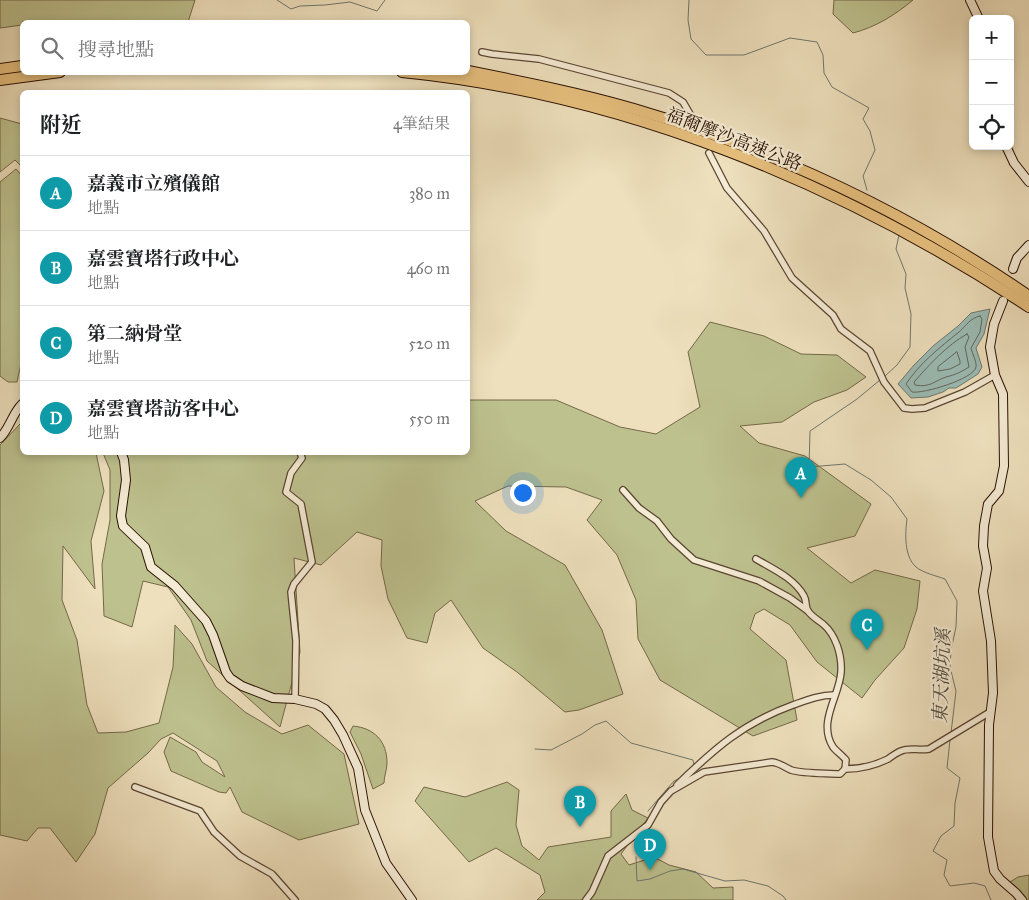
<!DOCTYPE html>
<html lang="zh-TW">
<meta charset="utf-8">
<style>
:root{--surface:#fff;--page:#f2f2f2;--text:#202124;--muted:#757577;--line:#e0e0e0;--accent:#0f766e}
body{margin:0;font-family:"IM FELL Great Primer","Noto Serif TC",serif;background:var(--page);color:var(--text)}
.controls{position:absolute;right:15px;top:15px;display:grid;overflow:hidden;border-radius:8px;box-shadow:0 2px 8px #0003}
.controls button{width:45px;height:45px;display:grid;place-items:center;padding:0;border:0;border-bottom:1px solid var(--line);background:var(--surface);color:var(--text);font:25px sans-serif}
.you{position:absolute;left:522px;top:492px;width:18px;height:18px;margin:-12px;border:4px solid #fff;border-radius:50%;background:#1a73e8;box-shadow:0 0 0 8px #1a73e833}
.badge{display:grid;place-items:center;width:32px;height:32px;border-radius:50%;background:var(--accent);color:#fff;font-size:16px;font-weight:700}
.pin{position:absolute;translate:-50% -41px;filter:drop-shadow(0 1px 2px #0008)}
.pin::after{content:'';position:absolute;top:26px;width:18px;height:15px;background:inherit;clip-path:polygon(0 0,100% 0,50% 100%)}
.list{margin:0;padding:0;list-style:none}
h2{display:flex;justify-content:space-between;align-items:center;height:65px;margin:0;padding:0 20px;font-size:21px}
h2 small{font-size:16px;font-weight:400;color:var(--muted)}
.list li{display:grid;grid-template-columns:32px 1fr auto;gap:15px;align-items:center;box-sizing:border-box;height:75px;padding:0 20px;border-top:1px solid var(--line)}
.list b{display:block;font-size:19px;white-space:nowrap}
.list p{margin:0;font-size:16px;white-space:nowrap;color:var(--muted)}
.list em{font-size:16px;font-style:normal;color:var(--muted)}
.icon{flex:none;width:28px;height:28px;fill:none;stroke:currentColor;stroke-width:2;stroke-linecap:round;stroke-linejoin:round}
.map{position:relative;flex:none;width:1029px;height:900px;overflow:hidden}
.search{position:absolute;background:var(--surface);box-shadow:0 2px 8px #0003;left:20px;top:20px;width:450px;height:55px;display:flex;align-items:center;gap:12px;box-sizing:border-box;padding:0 18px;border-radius:8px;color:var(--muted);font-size:19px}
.panel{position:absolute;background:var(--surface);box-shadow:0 2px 8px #0003;left:20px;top:90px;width:450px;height:365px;border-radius:8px}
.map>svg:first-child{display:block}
</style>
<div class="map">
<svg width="1029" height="900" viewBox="0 0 1029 900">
<rect width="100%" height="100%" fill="#eee0bd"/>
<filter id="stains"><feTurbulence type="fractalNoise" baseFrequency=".004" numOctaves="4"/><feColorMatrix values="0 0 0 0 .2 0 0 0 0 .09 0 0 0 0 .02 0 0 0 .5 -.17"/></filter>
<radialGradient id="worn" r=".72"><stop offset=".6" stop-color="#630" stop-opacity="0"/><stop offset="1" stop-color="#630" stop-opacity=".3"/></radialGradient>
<!-- green -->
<g fill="#bdc18e" stroke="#746848">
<polygon points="0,0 195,0 188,22 22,22 22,25 0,28"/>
<path d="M 834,0 L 913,0 C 895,15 876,27 853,33 L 833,14 Z"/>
<polygon points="0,118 22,124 22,167 15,160 0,172"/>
<polygon points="16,169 22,176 22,359 17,382 8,382 0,376 0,182"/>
<polygon points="710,322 764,336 801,354 837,355 866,377 847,390 814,402 782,422 740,426 759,443 805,456 871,504 855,536 807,548 851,583 875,570 920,581 917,609 904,648 875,680 862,698 817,662 790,625 764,609 755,614 750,629 786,660 797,720 753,736 660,680 638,639 636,600 617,555 587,520 602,500 566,487 508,486 475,501 506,531 565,565 602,630 623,694 579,710 565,712 517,672 483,648 451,600 435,613 427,643 407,638 388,599 381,566 382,540 357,532 321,565 294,558 300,652 280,727 207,661 191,620 168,587 143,581 132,627 104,616 102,564 110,520 110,470 103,453 468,452 468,400 556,400 620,427 656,434 700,407 688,352"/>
<polygon points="22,422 22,452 96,453 104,491 91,541 95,589 63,546 62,600 77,640 87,705 98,733 126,732 159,723 173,667 175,625 192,644 216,687 245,712 282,734 308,725 344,754 359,824 299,840 242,812 230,787 226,793 219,792 171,771 164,752 170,737 196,752 202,762 225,777 217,761 173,733 161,739 148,753 108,788 95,834 76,862 50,828 38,828 27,841 0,835 0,445"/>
<path d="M 353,726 C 374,728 387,741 387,763 C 387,770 384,776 384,783 L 373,789 L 361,754 L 350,732 Z"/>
<polygon points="507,782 519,790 516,825 522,846 539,860 548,847 611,837 611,811 626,794 632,810 648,818 621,854 629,865 654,857 669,865 696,872 713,888 733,887 733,900 537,900 545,892 540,875 496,848 469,862 415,801 424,787 465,797"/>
<polygon points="1029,875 1029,900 1026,900 1010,882 1018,877"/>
</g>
<!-- water -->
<polygon fill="#9bbcb6" stroke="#6e776e" points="990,309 984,334 976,348 982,367 978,374 956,388 949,388 943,392 928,397 911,398 898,384 914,365 933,346 958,326 971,313"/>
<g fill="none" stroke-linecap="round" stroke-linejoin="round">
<!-- shore -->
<g stroke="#62665c" stroke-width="1">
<path d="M 980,316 L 982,319 L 980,332 L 971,348 C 972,353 977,362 976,367 C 974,379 923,394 912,392 L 906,384 C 920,363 939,348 959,332 C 966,326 970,318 980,316 Z"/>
<path d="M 967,334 L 969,337 L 965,347 L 969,367 C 961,372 955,375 946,377 C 934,381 930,388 915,385 L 914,382 C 929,365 947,345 967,334 Z"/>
<polygon points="957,352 960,361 960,364 950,369 938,371 938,367"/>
</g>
<!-- stream -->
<g stroke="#6e776e" stroke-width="1">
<polyline points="277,0 291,9 300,6 325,5 350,2 377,11 385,0"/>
<polyline points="689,0 688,20 691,39 706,55 744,55 790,38 817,42 823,55 824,73 832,87 869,108 863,119 870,131 875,150 863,176 867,190"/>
<polyline points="885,376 897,365 910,347 911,314 905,288 906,274 896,249 899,235"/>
<path d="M 880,380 L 857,399 L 810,431 L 809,467 L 845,464 L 871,480 L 891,497 L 907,519 C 905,534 904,556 916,567 C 923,573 937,576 945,579 L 957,601 L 956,627 L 951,650 L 950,667 L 956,691 L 951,733"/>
<polyline points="950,740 947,768 960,778 955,803 954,826 941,836 933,851 947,860 944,875 950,886 974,883 985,886 991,900"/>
<polyline points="535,749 551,750 582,734 595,725 606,721 631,743 693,760 694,766"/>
<polyline points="648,811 674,781 680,778"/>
<polyline points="636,857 637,881 650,879 670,871 683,869 725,881 744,880 768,886 783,896 786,900"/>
</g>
<!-- street-tunnel -->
<polyline stroke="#d1c1a1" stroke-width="5.5" stroke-dasharray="5.5 3" stroke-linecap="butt" points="690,114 697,128"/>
<!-- street casing -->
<g stroke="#5b4432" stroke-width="8">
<g id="street">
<polyline points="482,52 492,54 539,59 669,93 683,102 690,114"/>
<polyline points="709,153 727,188 764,231 792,278 833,315 841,329 870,351 884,382 904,408 912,409 925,408 965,392 995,375"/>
<polyline points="623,490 639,508 657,521 671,539 694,560 759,581 790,598 808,611"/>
<polyline points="295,699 296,641 291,592 294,584 312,562 301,504 286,492 291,473 302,458 300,452"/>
<path d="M 845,769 C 860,769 874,766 888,759 C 892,756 896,753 901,751 C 910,747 919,751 929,749 L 990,712"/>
<path d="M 677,785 C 714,749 743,723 793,705 C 807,700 819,695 834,695"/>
<polyline points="135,787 200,811 214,832 240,856 272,874 295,900"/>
<path d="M 586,900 L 592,892 L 608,856 L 648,825 L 661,802 L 671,791 L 704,772 L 772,762 C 780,763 784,767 791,770 C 804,774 826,773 840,774 L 845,769 L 846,760 C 842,755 836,751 833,747 C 817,722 840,695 841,672 C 842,655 836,635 823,624 C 818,620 811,616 808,611 C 805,607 807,601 804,596 C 794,578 773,569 756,559"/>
</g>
</g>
<!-- secondary casing -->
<g stroke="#2a1003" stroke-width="10">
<g id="secondary">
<polyline points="970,0 979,19"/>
<polyline points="1006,146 1014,163 1029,182"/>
<polyline points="1013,269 1017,258 1029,245"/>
<polyline points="1003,301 994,324 990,347 995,375 1003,394 1004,466 999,491 988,504 984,526 983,546 987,568 983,591 991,641 993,693 989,725 988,837 994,871 1000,879 1016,893 1022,900"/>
<path d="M 0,438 C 10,428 12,414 22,404"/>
<polyline points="121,452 124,460 126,480 121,516 123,526 145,547 151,567 175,586 206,621 213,635 226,672 230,678 242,686 273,698 295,699 316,704 325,709 334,720 343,735 358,768 365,810 386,863 412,900"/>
</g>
</g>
<!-- highway casing -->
<g stroke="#2a1003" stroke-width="12">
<g id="highway">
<polyline points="0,69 22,66"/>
<path d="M 468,71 C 523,82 579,93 634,109 C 774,150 908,213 1029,296"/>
<path d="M 402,72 C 625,94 843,184 1029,307"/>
<polyline points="0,80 60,72"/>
</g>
</g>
<!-- street -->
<use href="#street" stroke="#f4ebd4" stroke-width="5.5"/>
<!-- secondary -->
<use href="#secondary" stroke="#f4ebd4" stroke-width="8"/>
<!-- highway -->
<use href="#highway" stroke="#e7c07e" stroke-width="10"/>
</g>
<g text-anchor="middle" stroke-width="4.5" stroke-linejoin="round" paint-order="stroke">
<!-- street labels -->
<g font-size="18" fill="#2a1003" stroke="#f4ebd4">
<text transform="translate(734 139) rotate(21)" y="6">福爾摩沙高速公路</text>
</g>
<!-- water labels -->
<g font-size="19" font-style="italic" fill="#524c42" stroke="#f4ebd4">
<text transform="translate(941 676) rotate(-88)" y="7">東天湖坑溪</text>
</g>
</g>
<rect width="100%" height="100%" filter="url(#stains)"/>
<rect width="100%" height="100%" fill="url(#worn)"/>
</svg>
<div class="controls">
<button>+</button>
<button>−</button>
<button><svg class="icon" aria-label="locate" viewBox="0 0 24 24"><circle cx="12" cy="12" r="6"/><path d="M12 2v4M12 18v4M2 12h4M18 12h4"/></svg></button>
</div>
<div class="you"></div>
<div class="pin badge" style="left:801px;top:498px;background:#0f9aa8">A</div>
<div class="pin badge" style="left:580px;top:827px;background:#0f9aa8">B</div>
<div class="pin badge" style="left:867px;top:650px;background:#0f9aa8">C</div>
<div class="pin badge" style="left:650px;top:870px;background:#0f9aa8">D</div>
<div class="search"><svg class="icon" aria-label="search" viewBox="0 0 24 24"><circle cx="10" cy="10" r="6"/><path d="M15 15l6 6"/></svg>搜尋地點</div>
<section class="panel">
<h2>附近<small>4筆結果</small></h2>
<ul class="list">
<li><span class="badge" style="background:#0f9aa8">A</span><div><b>嘉義市立殯儀館</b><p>地點</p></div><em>380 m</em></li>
<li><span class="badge" style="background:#0f9aa8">B</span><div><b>嘉雲寶塔行政中心</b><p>地點</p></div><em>460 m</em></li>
<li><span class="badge" style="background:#0f9aa8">C</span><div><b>第二納骨堂</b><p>地點</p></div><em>520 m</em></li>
<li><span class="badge" style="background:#0f9aa8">D</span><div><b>嘉雲寶塔訪客中心</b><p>地點</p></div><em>550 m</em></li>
</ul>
</section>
</div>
